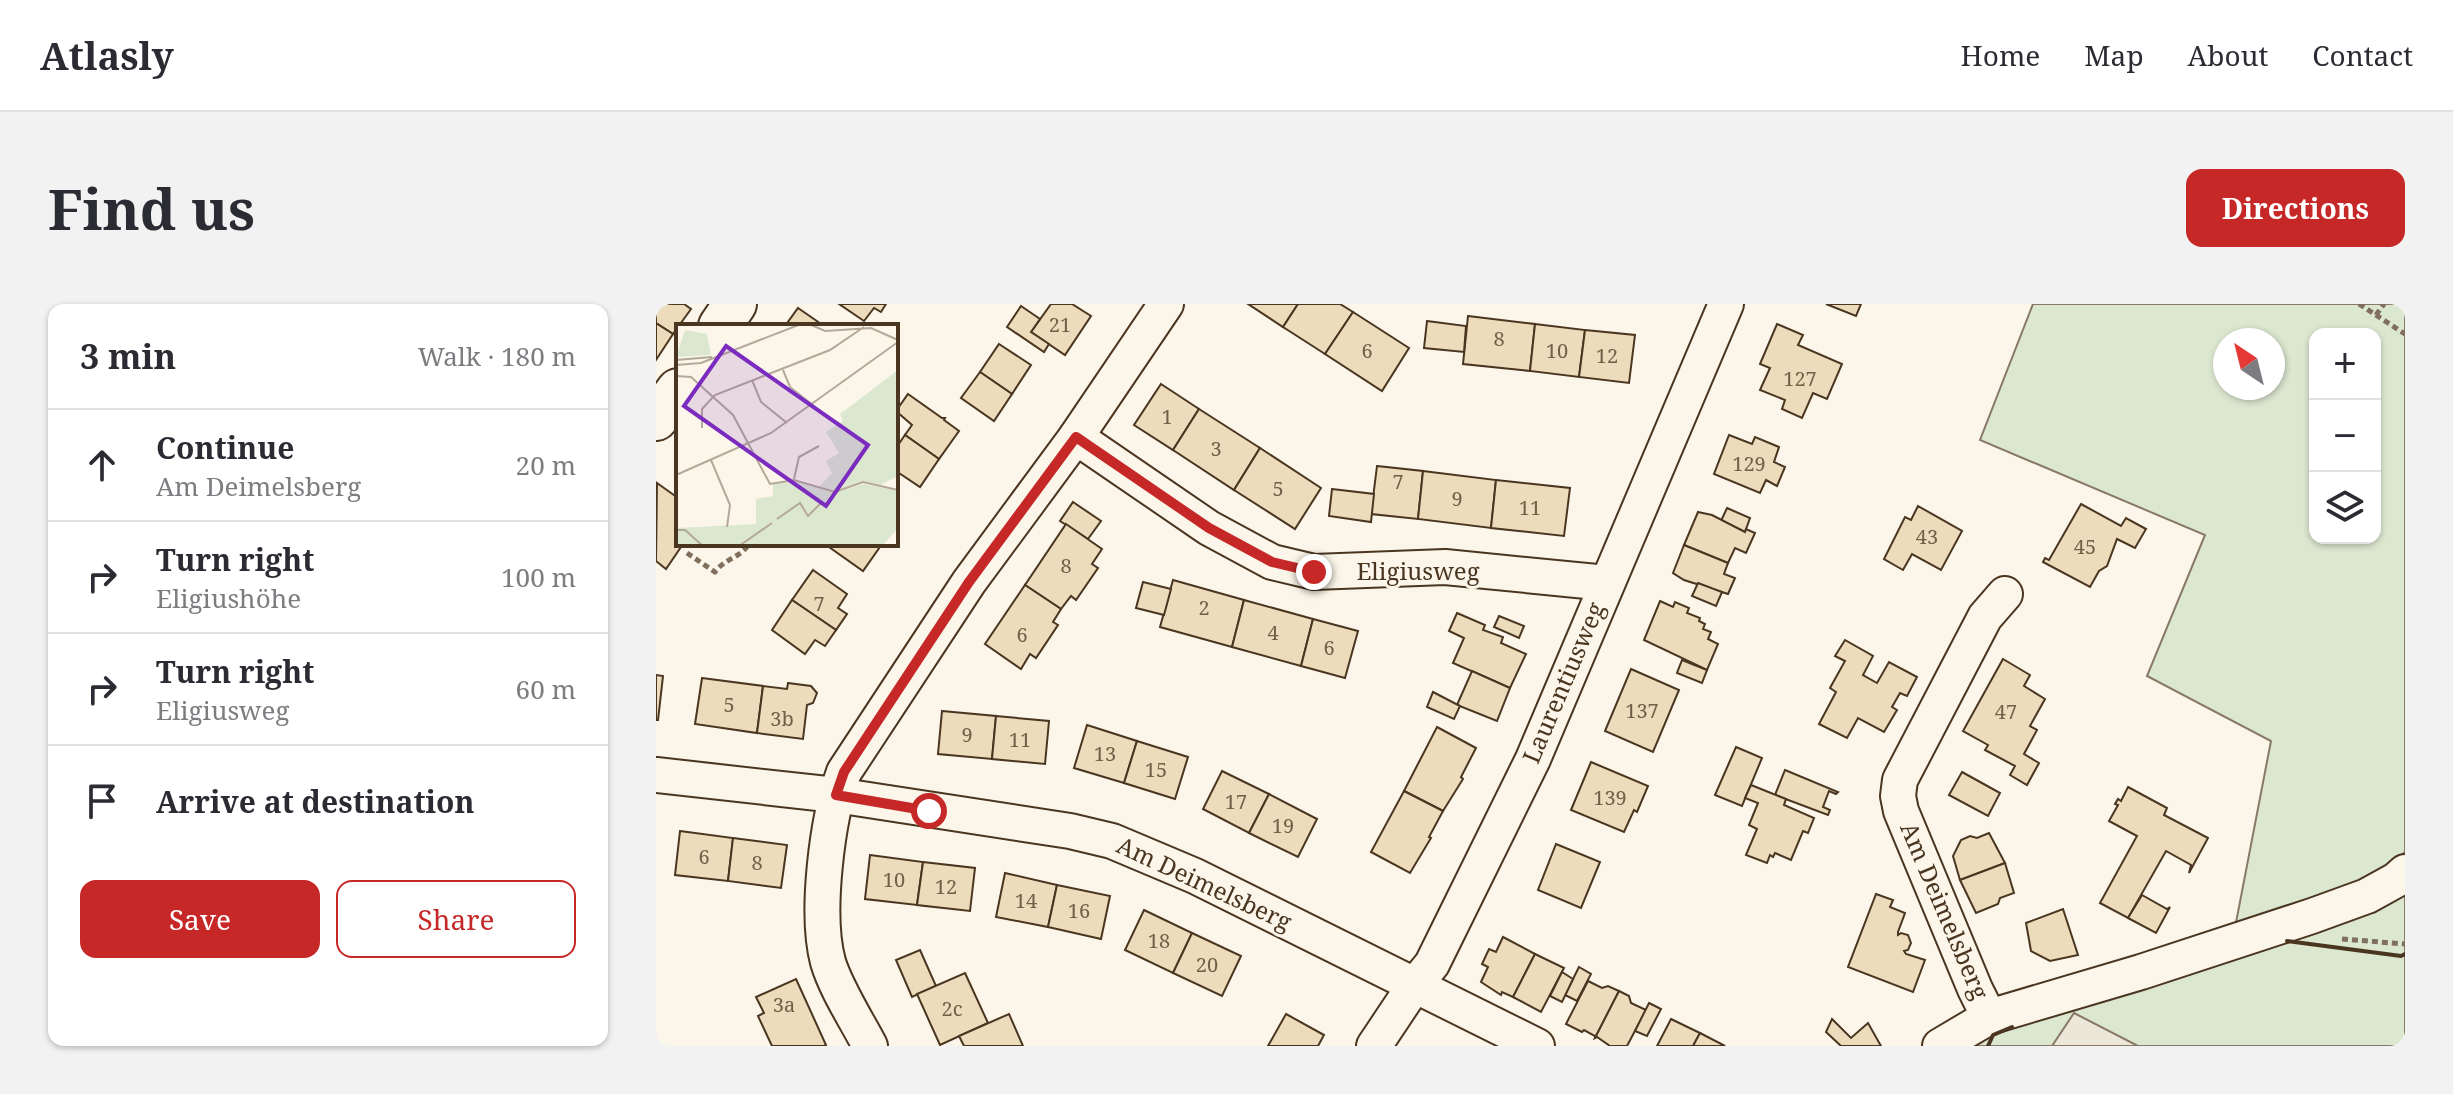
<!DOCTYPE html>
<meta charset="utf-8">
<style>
:root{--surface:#fff;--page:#f2f2f3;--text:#2b2b33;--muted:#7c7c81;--line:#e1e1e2;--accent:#c62828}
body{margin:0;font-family:"Noto Serif",serif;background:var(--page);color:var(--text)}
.controls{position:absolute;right:24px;top:24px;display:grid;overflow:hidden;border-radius:16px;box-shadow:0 2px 6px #0004}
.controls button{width:72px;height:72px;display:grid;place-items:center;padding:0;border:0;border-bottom:2px solid var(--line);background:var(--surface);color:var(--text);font:40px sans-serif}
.compass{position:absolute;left:1557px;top:24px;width:72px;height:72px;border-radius:50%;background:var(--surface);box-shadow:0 2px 6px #0004;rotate:325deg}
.stop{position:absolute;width:24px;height:24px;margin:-18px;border:6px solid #c62828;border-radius:50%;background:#fff}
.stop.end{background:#c62828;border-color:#fff;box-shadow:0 2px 8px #0008}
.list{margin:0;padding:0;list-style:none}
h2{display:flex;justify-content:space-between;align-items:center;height:104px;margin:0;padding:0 32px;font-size:34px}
h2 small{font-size:26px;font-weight:400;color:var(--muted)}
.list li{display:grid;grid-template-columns:52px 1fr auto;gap:24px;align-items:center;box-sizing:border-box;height:112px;padding:0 32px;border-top:2px solid var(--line)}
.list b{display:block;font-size:30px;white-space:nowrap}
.list p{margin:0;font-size:26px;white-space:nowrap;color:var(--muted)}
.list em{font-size:26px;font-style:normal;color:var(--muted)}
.actions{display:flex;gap:16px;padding:24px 32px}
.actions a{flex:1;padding:18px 0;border:2px solid var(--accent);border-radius:16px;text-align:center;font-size:28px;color:var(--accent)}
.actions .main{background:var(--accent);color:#fff}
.icon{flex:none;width:44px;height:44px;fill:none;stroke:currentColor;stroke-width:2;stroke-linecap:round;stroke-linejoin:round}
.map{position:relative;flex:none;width:1749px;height:742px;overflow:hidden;border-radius:16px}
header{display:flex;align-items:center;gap:48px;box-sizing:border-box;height:112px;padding:0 40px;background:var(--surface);border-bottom:2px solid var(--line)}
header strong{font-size:38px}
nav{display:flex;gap:44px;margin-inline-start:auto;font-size:28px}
.intro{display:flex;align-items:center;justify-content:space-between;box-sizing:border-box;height:192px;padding:0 48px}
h1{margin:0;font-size:56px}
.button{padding:20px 36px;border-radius:16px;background:var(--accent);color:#fff;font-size:28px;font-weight:700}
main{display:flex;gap:48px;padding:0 48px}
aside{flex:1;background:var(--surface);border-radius:16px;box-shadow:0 2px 6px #0004}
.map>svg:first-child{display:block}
</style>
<header>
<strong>Atlasly</strong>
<nav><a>Home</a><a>Map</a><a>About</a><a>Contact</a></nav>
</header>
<div class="intro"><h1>Find us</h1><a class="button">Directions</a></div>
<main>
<aside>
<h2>3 min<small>Walk · 180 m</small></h2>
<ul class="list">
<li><svg class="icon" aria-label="ahead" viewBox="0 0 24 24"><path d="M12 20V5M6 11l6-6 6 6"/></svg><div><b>Continue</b><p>Am Deimelsberg</p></div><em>20 m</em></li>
<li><svg class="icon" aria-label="right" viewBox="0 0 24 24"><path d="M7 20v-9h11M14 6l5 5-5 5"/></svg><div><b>Turn right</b><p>Eligiushöhe</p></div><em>100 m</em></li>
<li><svg class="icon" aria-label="right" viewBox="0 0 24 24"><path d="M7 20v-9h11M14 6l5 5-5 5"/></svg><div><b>Turn right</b><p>Eligiusweg</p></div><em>60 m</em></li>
<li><svg class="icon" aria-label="arrive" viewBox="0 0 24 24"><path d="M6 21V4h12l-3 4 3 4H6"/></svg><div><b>Arrive at destination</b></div></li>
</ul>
<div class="actions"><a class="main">Save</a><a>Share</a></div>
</aside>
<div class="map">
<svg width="1749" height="742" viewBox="0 0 1749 742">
<rect width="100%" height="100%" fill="#fbf6e9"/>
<!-- green -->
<g fill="#dce7d0" stroke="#887966" stroke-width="2" fill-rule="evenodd">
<path d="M 1377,0 L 1749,0 L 1749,548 L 1719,571 L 1577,634 L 1615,437 L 1491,372 L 1549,231 L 1324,136 ZM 1659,30 L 1719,30 L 1719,234 L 1659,234 ZM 1569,36 L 1617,36 L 1617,84 L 1569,84 Z"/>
<polygon points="1749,573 1749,742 1311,742 1336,727"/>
</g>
<!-- parking -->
<polygon fill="#ede7d9" stroke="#887966" stroke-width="2" points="1418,709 1482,742 1396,742"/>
<!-- building -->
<g fill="#ecdcbc" stroke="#4a3520" stroke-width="2">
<polygon points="0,0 28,0 35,5 17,30 0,19"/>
<polygon points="183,0 230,0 225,8 218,4 208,17"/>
<polygon points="395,0 416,0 435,12 409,51 375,28"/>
<polygon points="592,0 642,0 627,23"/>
<polygon points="642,0 684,0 697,8 669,50 627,23"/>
<polygon points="1170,0 1205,0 1200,12"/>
<polygon points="365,2 384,15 375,28 393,40 388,48 351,23"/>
<polygon points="142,4 168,22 129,22"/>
<polygon points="697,8 753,44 726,87 669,50"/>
<polygon points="812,12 879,20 874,67 807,60"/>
<polygon points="771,17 810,22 808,48 768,44"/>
<polygon points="0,19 17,30 0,56"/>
<polygon points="879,20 929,26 923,73 874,67"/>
<polygon points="1121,20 1147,31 1142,41 1186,60 1171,95 1157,89 1146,114 1126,105 1129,96 1104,86 1114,64 1104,60"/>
<polygon points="929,26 979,31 973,79 923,73"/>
<polygon points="343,40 375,61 356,90 324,68"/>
<polygon points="324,68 356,90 338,117 305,94"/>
<polygon points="505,80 543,105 517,146 478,121"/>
<polygon points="252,90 286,114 289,114 288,116 303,127 283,155 249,131 256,121 240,107"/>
<polygon points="543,105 604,144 578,186 517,146"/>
<polygon points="249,131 283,155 264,183 240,167 240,144"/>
<polygon points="1073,131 1096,140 1099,133 1123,143 1118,158 1129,163 1121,182 1110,176 1104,189 1058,170"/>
<polygon points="604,144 665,184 639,225 578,186"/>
<polygon points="721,162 767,167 762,215 715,210"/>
<polygon points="767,167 840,176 835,224 762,215"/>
<polygon points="840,176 914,184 908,232 835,224"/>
<polygon points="1,179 22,194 22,240 27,240 10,265 0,257"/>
<polygon points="676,185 718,190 715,218 673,212"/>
<polygon points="417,198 445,217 432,235 404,217"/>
<polygon points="1425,200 1465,222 1470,214 1490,225 1479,244 1461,235 1451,262 1443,267 1434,283 1387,258 1389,254 1393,256"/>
<polygon points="1262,202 1306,227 1285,266 1256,250 1247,266 1228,255 1249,213 1255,216"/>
<polygon points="1071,204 1094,214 1089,228 1065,217"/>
<polygon points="1042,208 1056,211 1089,228 1090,225 1099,229 1090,249 1079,244 1072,259 1028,241"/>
<polygon points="410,220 446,245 436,260 442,264 420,296 415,292 405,305 369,281"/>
<polygon points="175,240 226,240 207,267 173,243"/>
<polygon points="1028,241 1072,259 1068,270 1079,274 1072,290 1028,276 1017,269"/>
<polygon points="157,266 191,290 182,304 191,310 180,326 136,296"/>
<polygon points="517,276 588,296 576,343 504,323"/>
<polygon points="487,278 515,285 508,311 480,304"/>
<polygon points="1042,279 1066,288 1060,302 1036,292"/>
<polygon points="369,281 405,305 397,318 402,321 380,354 374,350 365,365 329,340"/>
<polygon points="136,296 180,326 169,342 159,336 149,350 116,326"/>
<polygon points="588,296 657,315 645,362 576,343"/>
<polygon points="1004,297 1017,303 1019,298 1033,304 1031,309 1044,314 1043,317 1049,320 1047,325 1055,328 1052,335 1062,340 1051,366 988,336"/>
<polygon points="801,309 829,321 827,326 847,333 845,339 870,350 854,384 797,359 808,334 793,327"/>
<polygon points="843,312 868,322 863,334 838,323"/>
<polygon points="657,315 702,327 689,374 645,362"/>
<polygon points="1189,336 1217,352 1207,371 1221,379 1233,358 1261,373 1251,392 1244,389 1236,403 1241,406 1228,428 1202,414 1191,434 1163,420 1180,388 1174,384 1189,357 1179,352"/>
<polygon points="1347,355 1374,371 1368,382 1389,395 1374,422 1381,426 1368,450 1383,459 1371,481 1354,471 1359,462 1329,446 1332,441 1307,427"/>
<polygon points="1026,356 1051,366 1046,379 1021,369"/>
<polygon points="975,365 1023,386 997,448 949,427"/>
<polygon points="816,367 854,384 841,417 801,401"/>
<polygon points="0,371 7,372 2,416 0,416"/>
<polygon points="46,374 107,382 101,429 39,420"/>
<polygon points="132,379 155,382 161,389 157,399 151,401 147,435 101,429 107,382 131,385"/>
<polygon points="777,388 804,402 798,415 771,403"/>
<polygon points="286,407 340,412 336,455 282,450"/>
<polygon points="340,412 393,417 389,460 336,455"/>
<polygon points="431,421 481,437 468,479 418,464"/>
<polygon points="781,423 820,444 805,473 807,475 787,507 748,487"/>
<polygon points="481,437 532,453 519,495 468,479"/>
<polygon points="1080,443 1106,454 1086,502 1059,491"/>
<polygon points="935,458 992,482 981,508 978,506 968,528 915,506"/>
<polygon points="1129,466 1182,488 1180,490 1173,487 1167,503 1174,506 1172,511 1119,491"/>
<polygon points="566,467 613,490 593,529 547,505"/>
<polygon points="1306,468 1344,489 1332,512 1293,491"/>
<polygon points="1095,481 1130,495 1128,501 1158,514 1152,529 1147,527 1135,556 1119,549 1117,553 1114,551 1111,559 1090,551 1101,525 1093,521 1102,499 1089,494"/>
<polygon points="1472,483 1511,504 1508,511 1552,534 1533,569 1535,561 1510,547 1472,614 1444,599 1481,532 1453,517 1462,501 1459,500 1462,495 1465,497"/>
<polygon points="748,487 787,507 773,533 775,534 754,569 715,548"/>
<polygon points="613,490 661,515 642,553 593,529"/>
<polygon points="24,527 77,534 72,577 19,571"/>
<polygon points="1333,529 1349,559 1304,576 1297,552 1305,536 1314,532 1321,534"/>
<polygon points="77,534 131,541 125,584 72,577"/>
<polygon points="900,540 944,558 925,604 882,586"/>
<polygon points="214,551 267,558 261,601 209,595"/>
<polygon points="267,558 319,564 314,607 261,601"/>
<polygon points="1349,559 1358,589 1344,594 1342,600 1320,609 1304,576"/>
<polygon points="349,569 401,581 392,623 340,613"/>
<polygon points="401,581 454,592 445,635 392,623"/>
<polygon points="1220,590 1237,596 1234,603 1249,609 1242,628 1242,631 1245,629 1252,631 1255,639 1252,646 1248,647 1250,650 1269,656 1257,688 1192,663"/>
<polygon points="1486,591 1511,605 1514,603 1500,629 1472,614"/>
<polygon points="1407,605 1422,651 1394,657 1375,647 1370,619"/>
<polygon points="488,606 536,629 517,669 469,646"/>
<polygon points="536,629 585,652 566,692 517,669"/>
<polygon points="847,633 879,650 857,693 846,688 845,691 825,678 832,663 826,660 833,645 840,648"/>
<polygon points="264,646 280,682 256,693 240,656"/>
<polygon points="879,650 908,664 885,708 857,693"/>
<polygon points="923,663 935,670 921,697 909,691"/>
<polygon points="906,668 917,675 906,698 894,692"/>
<polygon points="309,669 332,719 284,741 261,690"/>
<polygon points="140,675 170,741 168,742 116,742 102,712 108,709 100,693"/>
<polygon points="932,677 946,684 952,682 963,687 939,734 939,732 928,726 926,728 910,720"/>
<polygon points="963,687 973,692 975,699 990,706 971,742 954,742 941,733 939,734"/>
<polygon points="993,699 1005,705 991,732 979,727"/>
<polygon points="353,710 367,742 308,742 303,732"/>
<polygon points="630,710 668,731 662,742 612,742"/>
<polygon points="1015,715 1044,729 1037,742 1001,742"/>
<polygon points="1176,715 1195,734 1212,719 1225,742 1185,742 1170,728"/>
<polygon points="1044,729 1069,742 1037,742"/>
</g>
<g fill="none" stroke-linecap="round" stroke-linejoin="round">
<!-- minor casing -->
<g stroke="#4a3520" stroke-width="38">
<g id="minor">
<polyline points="420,133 553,224 616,258 658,268 789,263 951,279"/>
<polyline points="0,471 180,491 414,527 456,537 539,572 881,742"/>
<polyline points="1333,713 1319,685 1245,507 1242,492 1244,476 1329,313 1349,290"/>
<path d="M 214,742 C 201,717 180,685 172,658 C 159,610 171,515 188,468 L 313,278 L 420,133 L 510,0"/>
<polyline points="718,742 758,682 776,660 877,455 1070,0"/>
<polyline points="1284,742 1333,713 1485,668 1656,612 1711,592 1740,576 1749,568"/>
</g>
</g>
<!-- major casing -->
<g stroke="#4a3520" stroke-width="46">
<g id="major">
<polyline points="64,22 79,0"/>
<polyline points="0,115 22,86"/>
</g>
</g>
<!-- path -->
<g stroke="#7f6f5c" stroke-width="5" stroke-dasharray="6 4" stroke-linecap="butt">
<polyline points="1703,0 1749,30"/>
<polyline points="1720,11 1728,0"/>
<path d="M 31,249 L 59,268 C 68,255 84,254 93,240"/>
<polyline points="1686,635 1749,640"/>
</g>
<!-- minor -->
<use href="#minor" stroke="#fbf6e9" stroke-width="34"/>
<!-- major -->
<use href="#major" stroke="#fbf6e9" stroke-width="42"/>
<!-- wall -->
<g stroke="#4a3520" stroke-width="4">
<polyline points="1631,637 1745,652 1749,650"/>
<polyline points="1332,742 1337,731 1356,723"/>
</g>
</g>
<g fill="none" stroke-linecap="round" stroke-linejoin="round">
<!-- route -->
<polyline stroke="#c62828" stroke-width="10" points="273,507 180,491 188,468 313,278 420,133 553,224 616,258 658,268"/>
</g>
<g text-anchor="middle" stroke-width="6" stroke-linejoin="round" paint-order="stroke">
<!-- number labels -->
<g font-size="20" fill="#725f47">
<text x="404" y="28">21</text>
<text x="843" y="42">8</text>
<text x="711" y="54">6</text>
<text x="901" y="54">10</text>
<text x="951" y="59">12</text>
<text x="1144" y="82">127</text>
<text x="511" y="120">1</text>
<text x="560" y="152">3</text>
<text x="1093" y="167">129</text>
<text x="742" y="185">7</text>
<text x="622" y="192">5</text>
<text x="801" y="202">9</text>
<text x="874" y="211">11</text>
<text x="1271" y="240">43</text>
<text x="1429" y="250">45</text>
<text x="410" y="269">8</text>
<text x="163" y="307">7</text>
<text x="548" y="311">2</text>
<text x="617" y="336">4</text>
<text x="366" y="338">6</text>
<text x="673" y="351">6</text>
<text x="73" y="408">5</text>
<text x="986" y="414">137</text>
<text x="1350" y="415">47</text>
<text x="126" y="422">3b</text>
<text x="311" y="438">9</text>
<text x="364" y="443">11</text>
<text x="449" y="457">13</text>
<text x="500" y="473">15</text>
<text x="954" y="501">139</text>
<text x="580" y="505">17</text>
<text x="627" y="529">19</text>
<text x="48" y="560">6</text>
<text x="101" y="566">8</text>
<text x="238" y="583">10</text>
<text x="290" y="590">12</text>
<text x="370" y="604">14</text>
<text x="423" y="614">16</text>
<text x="503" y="644">18</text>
<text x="551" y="668">20</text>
<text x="128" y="708">3a</text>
<text x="296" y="712">2c</text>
</g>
<!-- street labels -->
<g font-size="24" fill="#4a3520" stroke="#fbf6e9">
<text x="762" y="276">Eligiusweg</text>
<text transform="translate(908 379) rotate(-67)" y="8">Laurentiusweg</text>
<text transform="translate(548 580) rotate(25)" y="8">Am Deimelsberg</text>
<text transform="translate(1288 607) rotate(67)" y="8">Am Deimelsberg</text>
</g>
</g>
<!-- overview -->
<g transform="translate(20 20)">
<rect width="222" height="222" fill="#fbf6e9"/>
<path d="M 9,6 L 31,10 L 35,31 L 0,33 ZM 222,46 L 222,152 L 204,161 L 188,157 L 161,166 L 145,165 L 159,168 L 188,160 L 222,167 L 222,204 L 206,222 L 0,222 L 0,204 L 80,200 L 80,175 L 97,172 L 97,159 L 117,157 L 142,164 L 156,149 L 150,137 L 163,129 L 150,108 L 167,97 L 164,90 Z" fill="#dce7d0"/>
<path fill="none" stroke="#b4a999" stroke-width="2" d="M 133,0 L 149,7 L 195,4 L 222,16M 0,36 L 36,33M 0,41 L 25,39 L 125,0M 107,46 L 114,63 L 138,82M 0,52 L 15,53 L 57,91 L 94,160 L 118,156 L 159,168 L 187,158 L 222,166M 76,56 L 85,78 L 111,99M 26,104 L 26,85 L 39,71 L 154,26 L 188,3M 35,136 L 54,181 L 51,203M 0,151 L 95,109 L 222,18M 118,155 L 123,133 L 143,122M 101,195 L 124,179 L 132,192 L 145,179M 0,206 L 9,206 L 27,222M 63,222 L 96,199"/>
<path fill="#7b2cbf" fill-opacity="0.15" stroke="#7b2cbf" stroke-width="4" d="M 50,22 L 192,121 L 150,182 L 8,82 Z"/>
<rect width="222" height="222" fill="none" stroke="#4a3520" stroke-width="4"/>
</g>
</svg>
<div class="controls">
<button>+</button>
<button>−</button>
<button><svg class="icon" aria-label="layers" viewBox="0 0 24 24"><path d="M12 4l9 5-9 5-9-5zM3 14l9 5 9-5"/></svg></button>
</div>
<svg class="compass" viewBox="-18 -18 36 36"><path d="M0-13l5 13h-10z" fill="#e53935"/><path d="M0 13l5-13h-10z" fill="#7c7c81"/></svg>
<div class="stop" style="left:273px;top:507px"></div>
<div class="stop end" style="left:658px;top:268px"></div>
</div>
</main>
